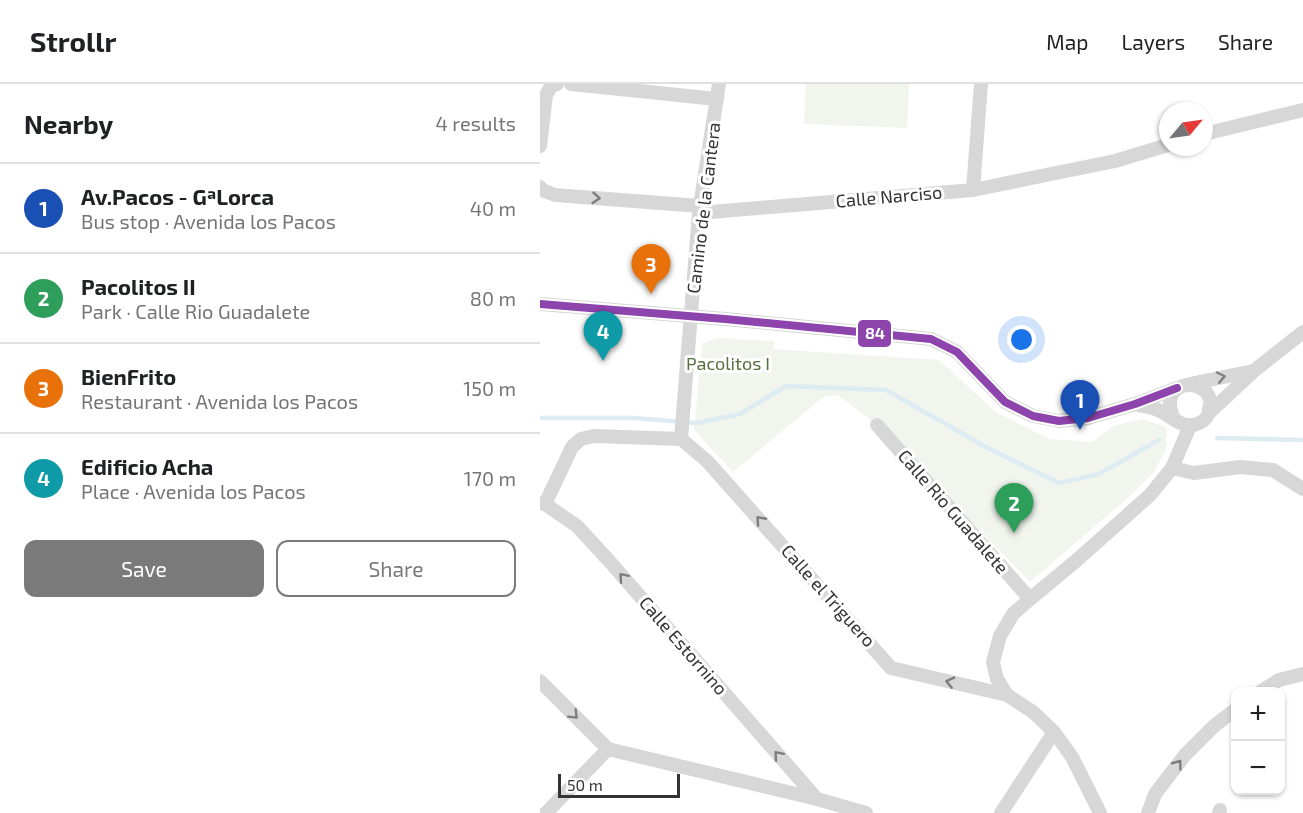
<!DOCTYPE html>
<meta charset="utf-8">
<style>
:root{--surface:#fff;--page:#f6f6f6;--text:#202124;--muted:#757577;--line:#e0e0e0;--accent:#7a7a7a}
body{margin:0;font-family:"Exo 2",sans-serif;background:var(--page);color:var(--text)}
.controls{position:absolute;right:18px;bottom:18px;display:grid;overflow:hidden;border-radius:12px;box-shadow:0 2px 4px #0004}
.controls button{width:54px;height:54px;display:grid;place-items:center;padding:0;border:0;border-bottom:2px solid var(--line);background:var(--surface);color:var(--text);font:30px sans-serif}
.compass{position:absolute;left:619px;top:18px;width:54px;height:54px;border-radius:50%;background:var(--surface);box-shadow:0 2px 4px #0004;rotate:61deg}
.scale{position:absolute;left:18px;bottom:15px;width:122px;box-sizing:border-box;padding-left:6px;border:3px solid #333;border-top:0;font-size:16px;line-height:21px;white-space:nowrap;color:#333;-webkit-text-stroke:4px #fff;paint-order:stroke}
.you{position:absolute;left:482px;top:256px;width:21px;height:21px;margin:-15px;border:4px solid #fff;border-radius:50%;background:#1a73e8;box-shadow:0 0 0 9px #1a73e833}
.badge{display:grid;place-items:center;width:39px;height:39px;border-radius:50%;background:var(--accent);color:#fff;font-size:20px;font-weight:700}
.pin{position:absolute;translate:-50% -50px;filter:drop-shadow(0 2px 3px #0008)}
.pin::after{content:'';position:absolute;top:32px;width:21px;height:18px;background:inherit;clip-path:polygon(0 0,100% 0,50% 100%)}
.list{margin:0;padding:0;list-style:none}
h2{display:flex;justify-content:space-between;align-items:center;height:78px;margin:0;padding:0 24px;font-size:26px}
h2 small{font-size:20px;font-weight:400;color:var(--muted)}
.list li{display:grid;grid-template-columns:39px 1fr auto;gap:18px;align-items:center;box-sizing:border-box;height:90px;padding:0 24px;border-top:2px solid var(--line)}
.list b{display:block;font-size:22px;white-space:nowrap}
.list p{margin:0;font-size:20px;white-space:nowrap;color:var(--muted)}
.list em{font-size:20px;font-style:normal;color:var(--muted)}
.actions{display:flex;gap:12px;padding:18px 24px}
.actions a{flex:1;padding:14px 0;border:2px solid var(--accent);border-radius:12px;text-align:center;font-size:21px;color:var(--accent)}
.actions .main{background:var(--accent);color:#fff}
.map{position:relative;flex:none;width:763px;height:729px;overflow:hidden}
header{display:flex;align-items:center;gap:36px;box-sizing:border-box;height:84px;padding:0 30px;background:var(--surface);border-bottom:2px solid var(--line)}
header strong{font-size:28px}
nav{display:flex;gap:33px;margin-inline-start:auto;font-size:21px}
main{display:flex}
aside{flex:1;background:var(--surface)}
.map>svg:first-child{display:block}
</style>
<header>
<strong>Strollr</strong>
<nav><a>Map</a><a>Layers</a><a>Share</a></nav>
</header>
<main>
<aside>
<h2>Nearby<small>4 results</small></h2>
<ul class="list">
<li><span class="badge" style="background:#1a4fb4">1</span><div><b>Av.Pacos - GªLorca</b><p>Bus stop · Avenida los Pacos</p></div><em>40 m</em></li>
<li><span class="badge" style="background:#2e9e5b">2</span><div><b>Pacolitos II</b><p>Park · Calle Rio Guadalete</p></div><em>80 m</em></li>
<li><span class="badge" style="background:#e8710a">3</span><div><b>BienFrito</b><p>Restaurant · Avenida los Pacos</p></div><em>150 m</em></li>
<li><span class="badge" style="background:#0f9aa8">4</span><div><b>Edificio Acha</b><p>Place · Avenida los Pacos</p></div><em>170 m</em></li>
</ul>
<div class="actions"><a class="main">Save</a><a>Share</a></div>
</aside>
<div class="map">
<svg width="763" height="729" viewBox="0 0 763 729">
<rect width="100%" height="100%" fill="#fff"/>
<!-- park -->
<g fill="#f1f5ed">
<polygon points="266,0 369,0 367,44 264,40"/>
<polygon points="177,254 235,257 233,265 399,276 456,328 509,355 552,358 573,342 602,335 626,343 626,366 613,389 591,411 490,498 337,341 298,311 283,313 193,388 154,346 162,260"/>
</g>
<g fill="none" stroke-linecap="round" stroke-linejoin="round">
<!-- stream -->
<g stroke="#ddebf3" stroke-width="4.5">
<polyline points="0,334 94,334 157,339 200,330 246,302 346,306 446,363 519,399 559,390 619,356"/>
<polyline points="677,354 763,356"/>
</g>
<!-- street -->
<g stroke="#d7d7d7" stroke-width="14">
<polyline points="31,0 177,15"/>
<polyline points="664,50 763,26"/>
<polyline points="0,62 6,11 11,2 17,0"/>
<polyline points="0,103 2,106 15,111 160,122"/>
<polyline points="433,106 575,77 628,61"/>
<polyline points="159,129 433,106 441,0"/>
<polyline points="0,220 185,235 391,255 417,268 465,318 493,332 519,337 548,334 595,320 637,304"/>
<polyline points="650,300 713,287"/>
<path d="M 595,320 C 602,322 611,323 618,326 C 632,332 643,347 659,339 C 665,337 669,331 669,325 C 670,322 671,319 670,316 C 664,291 616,297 634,335"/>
<polyline points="669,329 715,286 763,248"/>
<polyline points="337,341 490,515"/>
<polyline points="141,355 167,377 351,584 467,611"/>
<polyline points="141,355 159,129 179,0"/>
<polyline points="632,384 654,389 700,383 733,386 763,405"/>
<polyline points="0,419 5,420 37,442 71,479 277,715"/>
<polyline points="5,420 32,363 41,355 54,352 141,355"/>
<polyline points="0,597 68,665"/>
<polyline points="720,608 739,596 763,590"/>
<polyline points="68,665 277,715 326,729"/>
<polyline points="6,729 68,665"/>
<polyline points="461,729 514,648"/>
<polyline points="560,729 532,673 514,648 493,628 467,611 457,595 453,578 460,552 473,530 490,515 537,476 610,411 632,384 650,342"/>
<polyline points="608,729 615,710 645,671 674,642 696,625"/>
<polyline points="679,729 680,726"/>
</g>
<!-- bus-1 casing -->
<g stroke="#fff" stroke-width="12">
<polyline id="bus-1" points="0,220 185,235 391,255 417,268 465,318 493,332 519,337 548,334 595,320 637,304"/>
</g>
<!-- bus-1 -->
<use href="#bus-1" stroke="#8e44ad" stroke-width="8"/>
</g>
<!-- one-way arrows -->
<defs><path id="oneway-chevron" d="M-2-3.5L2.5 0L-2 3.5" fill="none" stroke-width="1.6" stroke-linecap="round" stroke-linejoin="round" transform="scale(1.5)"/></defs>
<g stroke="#7d7d7d">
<use href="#oneway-chevron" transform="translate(56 114) rotate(5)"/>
<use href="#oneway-chevron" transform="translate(681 293) rotate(-12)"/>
<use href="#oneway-chevron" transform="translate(220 436) rotate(-132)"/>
<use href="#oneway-chevron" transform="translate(83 493) rotate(-131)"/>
<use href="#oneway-chevron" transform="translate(410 598) rotate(-167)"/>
<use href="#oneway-chevron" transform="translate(34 631) rotate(45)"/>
<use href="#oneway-chevron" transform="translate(238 671) rotate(-131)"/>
<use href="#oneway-chevron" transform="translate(638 680) rotate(-53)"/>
</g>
<g text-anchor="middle" stroke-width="6" stroke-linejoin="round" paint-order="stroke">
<!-- street labels -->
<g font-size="18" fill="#333" stroke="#fff">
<text transform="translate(349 113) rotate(-5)" y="6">Calle Narciso</text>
<text transform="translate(164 124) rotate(-83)" y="6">Camino de la Cantera</text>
<text transform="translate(413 428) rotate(49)" y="6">Calle Rio Guadalete</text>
<text transform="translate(288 512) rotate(48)" y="6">Calle el Triguero</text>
<text transform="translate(143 562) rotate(49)" y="6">Calle Estornino</text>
</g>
<!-- park labels -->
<g font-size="18" fill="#56703f" stroke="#fff">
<text x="188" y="286">Pacolitos I</text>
</g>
</g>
<rect stroke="#fff" stroke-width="2" x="317" y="235" width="35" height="29" rx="6" fill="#8e44ad"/>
<g font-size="16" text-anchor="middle" font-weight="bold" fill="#fff">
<text x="335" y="255">84</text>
</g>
</svg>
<div class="controls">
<button>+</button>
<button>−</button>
</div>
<svg class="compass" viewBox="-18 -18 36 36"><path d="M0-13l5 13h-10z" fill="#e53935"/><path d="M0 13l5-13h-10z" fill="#757577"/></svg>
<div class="scale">50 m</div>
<div class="you"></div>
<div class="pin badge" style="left:540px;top:346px;background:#1a4fb4">1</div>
<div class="pin badge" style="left:474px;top:449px;background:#2e9e5b">2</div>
<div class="pin badge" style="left:111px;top:210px;background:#e8710a">3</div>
<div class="pin badge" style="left:63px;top:277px;background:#0f9aa8">4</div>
</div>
</main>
